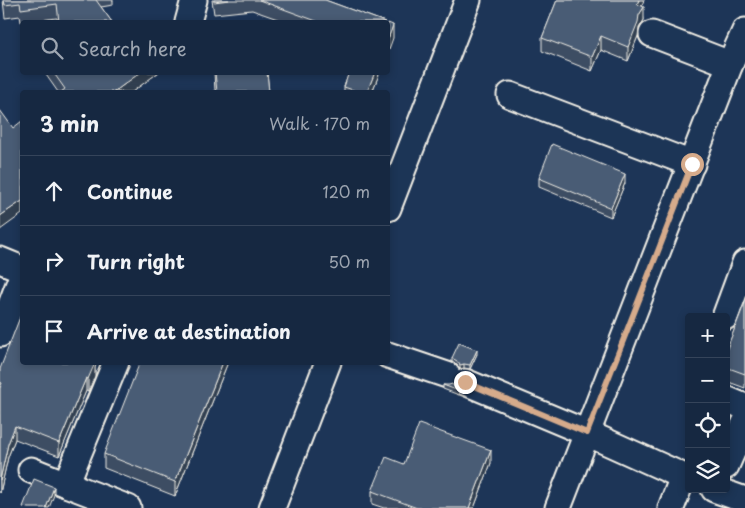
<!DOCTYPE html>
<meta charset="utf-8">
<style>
:root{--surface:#162841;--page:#23344c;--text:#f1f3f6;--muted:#9ea6b1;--line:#35445a}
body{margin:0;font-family:"Playpen Sans",sans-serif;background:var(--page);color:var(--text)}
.controls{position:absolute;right:15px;bottom:15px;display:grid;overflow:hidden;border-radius:5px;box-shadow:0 2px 8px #0003}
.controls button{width:45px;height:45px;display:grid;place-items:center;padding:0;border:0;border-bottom:1px solid var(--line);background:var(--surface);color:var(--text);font:25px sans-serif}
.stop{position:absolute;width:15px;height:15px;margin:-11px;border:4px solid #d6ab8b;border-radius:50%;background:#fff}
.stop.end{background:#d6ab8b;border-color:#fff;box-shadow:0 1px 5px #0008}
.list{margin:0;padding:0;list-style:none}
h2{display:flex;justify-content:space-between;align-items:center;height:65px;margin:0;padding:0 20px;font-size:21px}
h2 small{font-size:16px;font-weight:400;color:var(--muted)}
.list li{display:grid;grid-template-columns:32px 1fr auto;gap:15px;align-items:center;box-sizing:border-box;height:70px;padding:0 20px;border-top:1px solid var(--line)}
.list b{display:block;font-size:19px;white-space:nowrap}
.list em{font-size:16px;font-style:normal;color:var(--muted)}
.icon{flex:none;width:28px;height:28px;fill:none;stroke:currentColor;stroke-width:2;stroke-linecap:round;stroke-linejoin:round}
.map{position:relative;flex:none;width:745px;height:508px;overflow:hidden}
.search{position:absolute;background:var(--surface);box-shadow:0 2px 8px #0003;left:20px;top:20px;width:370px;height:55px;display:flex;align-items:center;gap:12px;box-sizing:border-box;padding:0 18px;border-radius:5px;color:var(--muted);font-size:19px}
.panel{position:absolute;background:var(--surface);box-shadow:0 2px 8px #0003;left:20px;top:90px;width:370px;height:275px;border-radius:5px}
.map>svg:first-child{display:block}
</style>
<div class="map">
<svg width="745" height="508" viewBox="0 0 745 508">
<rect width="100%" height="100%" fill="#1d3557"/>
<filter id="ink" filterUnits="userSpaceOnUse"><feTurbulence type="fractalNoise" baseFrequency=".02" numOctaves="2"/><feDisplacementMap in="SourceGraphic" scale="10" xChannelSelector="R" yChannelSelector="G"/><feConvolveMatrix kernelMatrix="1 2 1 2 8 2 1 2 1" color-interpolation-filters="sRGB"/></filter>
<g filter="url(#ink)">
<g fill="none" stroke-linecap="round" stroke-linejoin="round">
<!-- minor casing -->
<g stroke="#f4f1e8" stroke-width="29">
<g id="minor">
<polyline points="188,22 194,0"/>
<polyline points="652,34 730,64"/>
<polyline points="510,95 692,164"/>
<polyline points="388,208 468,0"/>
<polyline points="0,260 22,269"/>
<polyline points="725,317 745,263"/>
<polyline points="0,334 22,276"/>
<polyline points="388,355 447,375"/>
<polyline points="116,362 66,484 128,508"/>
<polyline points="465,382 587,433 689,479"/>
<polyline points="726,399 745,407"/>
<polyline points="726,466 745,423"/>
<polyline points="31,470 66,484"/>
<polyline points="714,489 745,500"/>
<polyline points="272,508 328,362"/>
<polyline points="558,508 730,64 745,31"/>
<polyline points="671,508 683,477"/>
</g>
</g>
<!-- minor -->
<use href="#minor" stroke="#1d3557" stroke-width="25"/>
</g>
<!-- wall -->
<g fill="#3e4e64" stroke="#f4f1e8">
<polygon points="3,0 113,0 113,5 101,7 112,22 57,22 57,18 21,22 20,16 5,18"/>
<polygon points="212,0 325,0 385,22 286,22 252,10 214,14"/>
<polygon points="557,0 644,0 642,6 644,20 639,28 638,36 628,61 601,50 592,71 542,51 542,38"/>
<polygon points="44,72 159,72 132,92 58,92"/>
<polygon points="214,72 267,72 269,92 215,92"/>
<polygon points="349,72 380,72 372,92 344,92 344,87"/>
<polygon points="539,178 625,183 611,217 539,187"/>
<polygon points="745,302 745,388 726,381 726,351"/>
<polygon points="477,354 470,369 464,368 460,369 457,365 452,362 452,358"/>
<polygon points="22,362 97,362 95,368 95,376 88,392 86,391 59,456 15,439 8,457 0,493 0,369"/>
<polygon points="228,362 175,496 104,468 104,454"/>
<polygon points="443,385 454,387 459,391 459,395 443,389"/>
<polygon points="491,463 474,508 384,508 372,504 372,491 404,464"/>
</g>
<!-- shaded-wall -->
<g fill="#324051" stroke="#f4f1e8">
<polygon points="639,0 644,0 637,18 637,4"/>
<polygon points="644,7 644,20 639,28 638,36 628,61 628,47 639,15"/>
<polygon points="393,25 393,38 388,52 388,39"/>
<polygon points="601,36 601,50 592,71 592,57"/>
<polygon points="141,72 159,72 132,92 114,92"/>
<polygon points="375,72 380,72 372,92 367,92"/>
<polygon points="625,174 625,183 611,217 611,208"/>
<polygon points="22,201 22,214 0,230 0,216"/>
<polygon points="477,350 477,354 470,369 470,365"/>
<polygon points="92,362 97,362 95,368 95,376 88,392 88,379"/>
<polygon points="223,362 228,362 175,496 175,482"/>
<polygon points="464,364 464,368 460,369 460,365"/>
<polygon points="86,378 86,391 59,456 59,443"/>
<polygon points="15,426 15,439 8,457 0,493 0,480 8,444"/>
<polygon points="491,450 491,463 474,508 469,508"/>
<polygon points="54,487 54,495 49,508 46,508"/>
</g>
<!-- building -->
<g fill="#485b74" stroke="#f4f1e8">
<polygon points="4,0 96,0 112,22 59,22 57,4 21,9 20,3 5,5"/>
<polygon points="214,0 229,0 214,2"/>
<polygon points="259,0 325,0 385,22 319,22"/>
<polygon points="557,0 639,0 637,4 644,7 639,15 638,22 628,47 601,36 592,57 542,38"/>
<polygon points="388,23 393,25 388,39"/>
<polygon points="53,72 141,72 114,92 61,92 65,89"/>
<polygon points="215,72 267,72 269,92 217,92"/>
<polygon points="349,72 375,72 367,92 359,92 344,87"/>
<polygon points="0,110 13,128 22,121 22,201 0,216"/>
<polygon points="552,144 625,174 611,208 539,178"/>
<polygon points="745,302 745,374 726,367 726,351"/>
<polygon points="22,312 22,362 93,362 95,363 88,379 86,378 59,443 15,426 8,444 0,480 0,388 2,383 0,382 0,369"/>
<polygon points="459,343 477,350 470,365 464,364 460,365 457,361 452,358"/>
<polygon points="140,362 223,362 175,482 104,454"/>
<polygon points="452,384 454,387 459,391 443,385 449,385"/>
<polygon points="419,424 491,450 469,508 417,508 372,491 386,457 404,464"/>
<polygon points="34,479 54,487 46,508 28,508 23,507"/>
</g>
</g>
<g fill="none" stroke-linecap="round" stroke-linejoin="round" filter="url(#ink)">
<!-- route -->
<polyline stroke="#d6ab8b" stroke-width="6" points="465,382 587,433 692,164"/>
</g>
</svg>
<div class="controls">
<button>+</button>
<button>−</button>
<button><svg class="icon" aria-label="locate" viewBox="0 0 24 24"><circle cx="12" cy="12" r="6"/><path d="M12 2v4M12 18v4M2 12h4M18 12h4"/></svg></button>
<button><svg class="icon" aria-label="layers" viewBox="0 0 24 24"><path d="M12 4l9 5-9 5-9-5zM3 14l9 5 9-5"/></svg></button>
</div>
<div class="stop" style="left:692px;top:164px"></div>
<div class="stop end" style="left:465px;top:382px"></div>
<div class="search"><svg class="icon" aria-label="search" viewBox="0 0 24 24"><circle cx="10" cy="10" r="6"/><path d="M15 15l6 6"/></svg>Search here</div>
<section class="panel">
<h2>3 min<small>Walk · 170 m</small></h2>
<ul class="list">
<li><svg class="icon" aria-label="ahead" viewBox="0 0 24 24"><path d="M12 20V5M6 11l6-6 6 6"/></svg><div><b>Continue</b></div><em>120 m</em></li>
<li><svg class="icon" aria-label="right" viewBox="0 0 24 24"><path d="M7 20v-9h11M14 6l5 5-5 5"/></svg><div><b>Turn right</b></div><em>50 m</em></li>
<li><svg class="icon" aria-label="arrive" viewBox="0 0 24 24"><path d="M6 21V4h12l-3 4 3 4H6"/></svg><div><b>Arrive at destination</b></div></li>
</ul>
</section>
</div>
